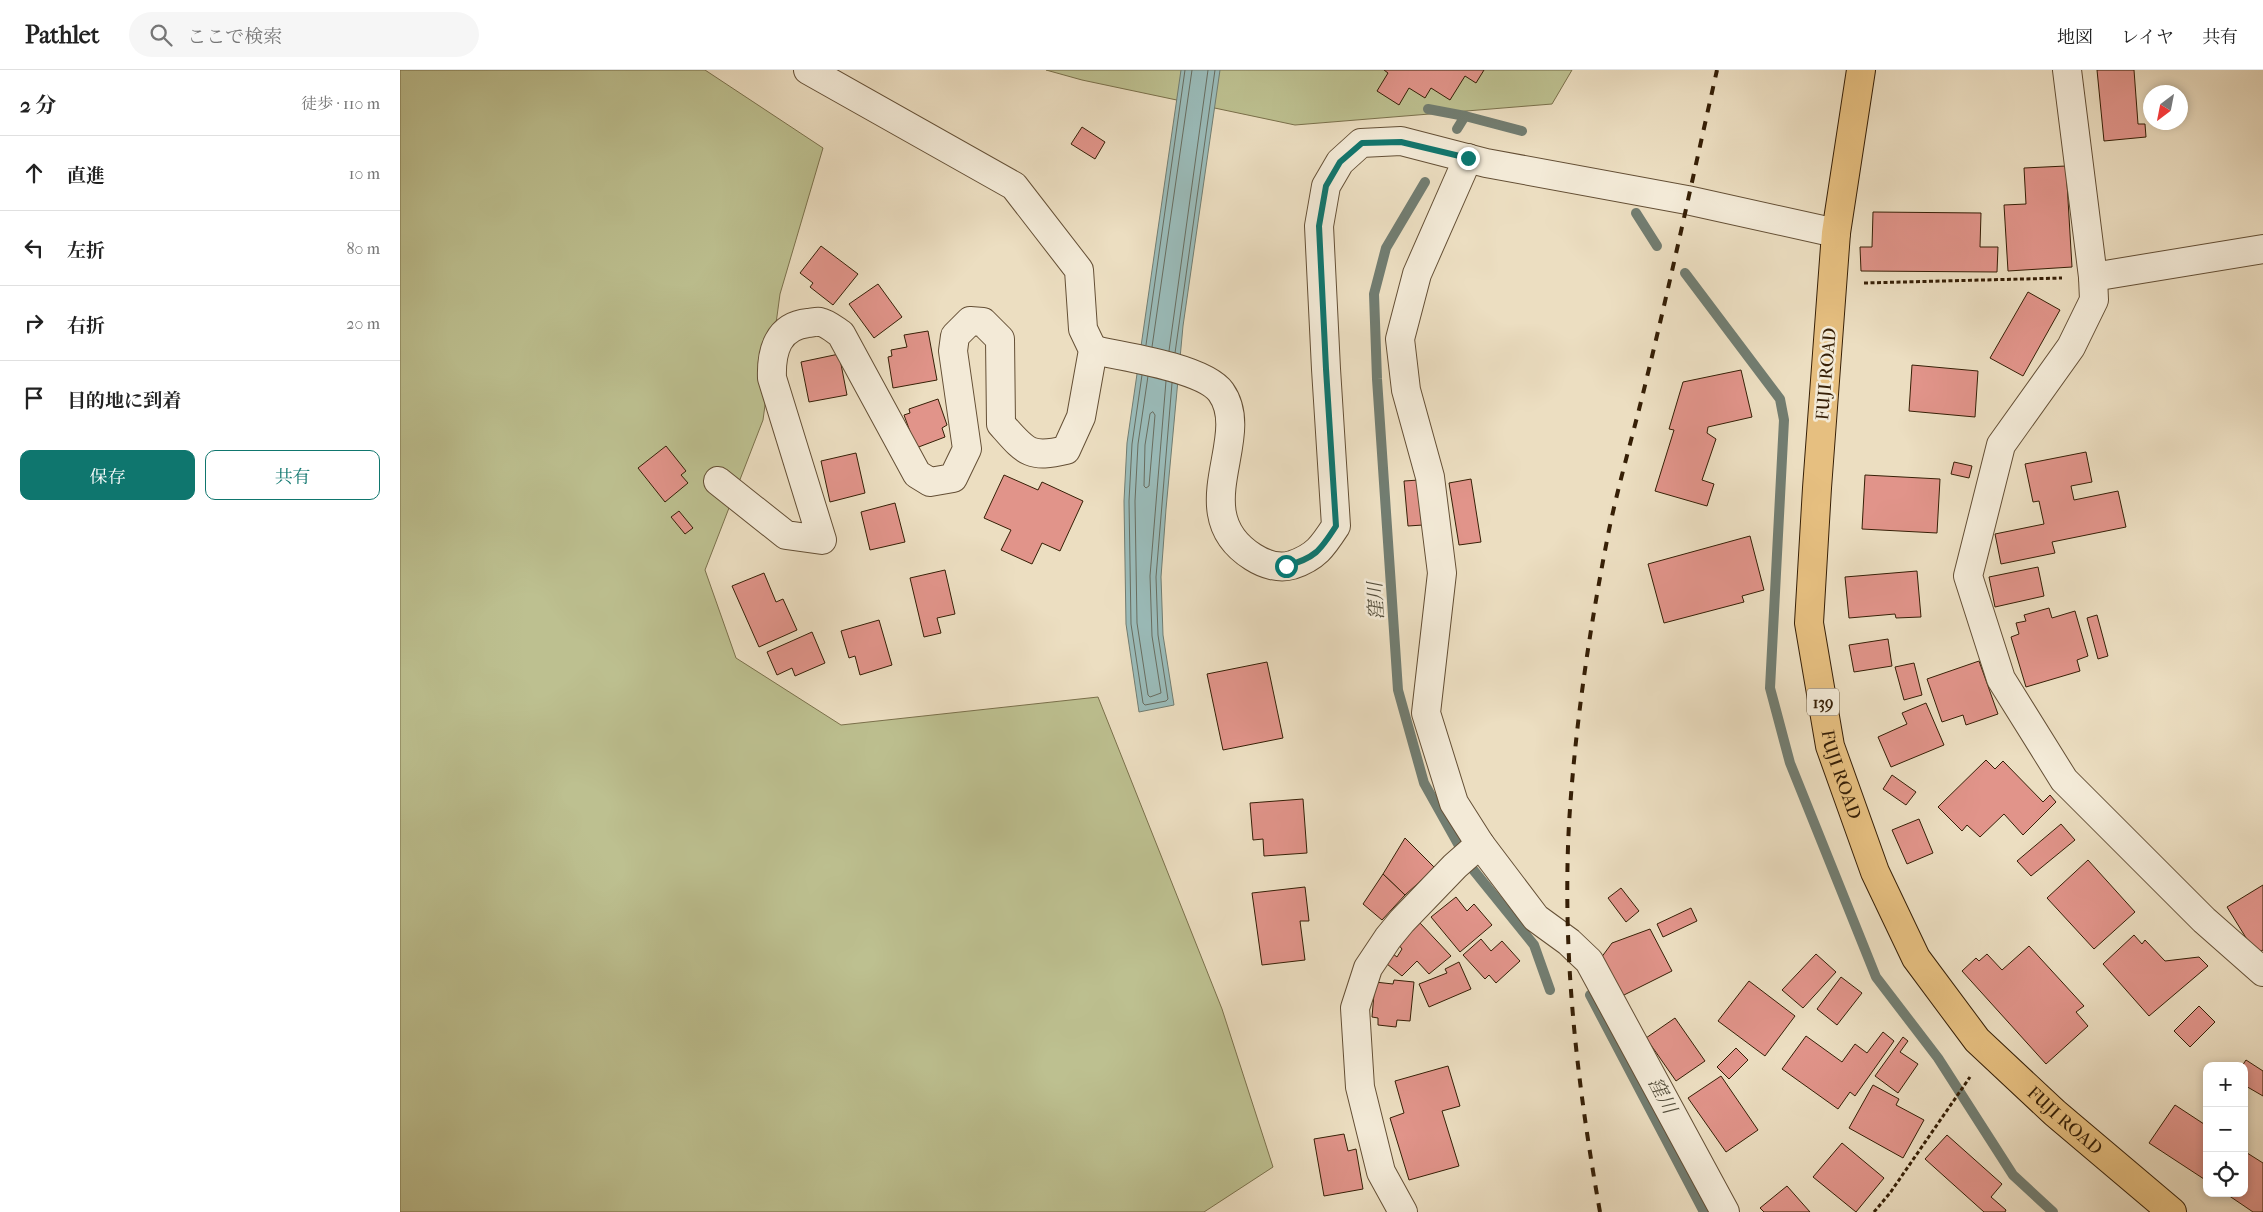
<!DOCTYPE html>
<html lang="ja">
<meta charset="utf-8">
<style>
:root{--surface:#fff;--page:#f6f6f6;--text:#222;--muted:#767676;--line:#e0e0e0;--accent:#0f766e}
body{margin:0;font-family:"IM FELL French Canon","Noto Serif JP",serif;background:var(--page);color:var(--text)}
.controls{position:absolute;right:15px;bottom:15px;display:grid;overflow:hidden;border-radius:10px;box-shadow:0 2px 8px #0003}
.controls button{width:45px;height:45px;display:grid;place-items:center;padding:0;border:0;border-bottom:1px solid var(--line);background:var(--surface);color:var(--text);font:25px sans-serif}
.compass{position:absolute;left:1743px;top:15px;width:45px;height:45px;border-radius:50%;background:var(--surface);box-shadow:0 2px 8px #0003;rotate:212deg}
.stop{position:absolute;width:15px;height:15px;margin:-11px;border:4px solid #0f766e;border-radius:50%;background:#fff}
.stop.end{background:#0f766e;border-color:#fff;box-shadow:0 1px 5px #0008}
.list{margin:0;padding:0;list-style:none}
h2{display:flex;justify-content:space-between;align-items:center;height:65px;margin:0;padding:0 20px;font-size:21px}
h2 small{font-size:16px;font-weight:400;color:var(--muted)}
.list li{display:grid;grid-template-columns:32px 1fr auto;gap:15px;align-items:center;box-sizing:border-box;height:75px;padding:0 20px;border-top:1px solid var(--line)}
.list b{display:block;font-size:19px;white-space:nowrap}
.list em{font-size:16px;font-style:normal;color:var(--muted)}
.actions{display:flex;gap:10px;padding:15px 20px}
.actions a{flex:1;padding:11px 0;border:1px solid var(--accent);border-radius:10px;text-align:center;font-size:18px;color:var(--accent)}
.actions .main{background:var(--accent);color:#fff}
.icon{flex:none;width:28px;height:28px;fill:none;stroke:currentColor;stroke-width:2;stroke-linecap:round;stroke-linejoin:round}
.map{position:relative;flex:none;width:1863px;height:1142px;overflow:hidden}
header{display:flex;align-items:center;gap:30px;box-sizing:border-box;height:70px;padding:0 25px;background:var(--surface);border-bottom:1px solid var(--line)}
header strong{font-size:24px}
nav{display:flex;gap:28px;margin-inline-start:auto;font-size:18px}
.search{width:350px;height:45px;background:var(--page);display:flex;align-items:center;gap:12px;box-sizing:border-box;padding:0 18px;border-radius:28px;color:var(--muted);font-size:19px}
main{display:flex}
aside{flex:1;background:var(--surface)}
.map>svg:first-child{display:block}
</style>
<header>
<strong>Pathlet</strong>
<div class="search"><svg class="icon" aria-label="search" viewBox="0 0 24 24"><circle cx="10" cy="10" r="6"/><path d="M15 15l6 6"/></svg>ここで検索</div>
<nav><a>地図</a><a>レイヤ</a><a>共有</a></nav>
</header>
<main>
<aside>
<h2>2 分<small>徒歩 · 110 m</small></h2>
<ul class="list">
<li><svg class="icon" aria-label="ahead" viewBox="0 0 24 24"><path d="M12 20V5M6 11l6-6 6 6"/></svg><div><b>直進</b></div><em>10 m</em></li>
<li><svg class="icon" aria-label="left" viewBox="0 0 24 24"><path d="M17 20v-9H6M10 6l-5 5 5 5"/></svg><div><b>左折</b></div><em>80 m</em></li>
<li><svg class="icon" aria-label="right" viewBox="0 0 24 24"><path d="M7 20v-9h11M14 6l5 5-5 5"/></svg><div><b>右折</b></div><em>20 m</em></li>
<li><svg class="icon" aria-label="arrive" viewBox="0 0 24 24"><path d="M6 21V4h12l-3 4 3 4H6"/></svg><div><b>目的地に到着</b></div></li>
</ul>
<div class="actions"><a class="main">保存</a><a>共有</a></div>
</aside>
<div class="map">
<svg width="1863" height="1142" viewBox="0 0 1863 1142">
<rect width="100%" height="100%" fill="#ecdec1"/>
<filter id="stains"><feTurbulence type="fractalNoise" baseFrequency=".004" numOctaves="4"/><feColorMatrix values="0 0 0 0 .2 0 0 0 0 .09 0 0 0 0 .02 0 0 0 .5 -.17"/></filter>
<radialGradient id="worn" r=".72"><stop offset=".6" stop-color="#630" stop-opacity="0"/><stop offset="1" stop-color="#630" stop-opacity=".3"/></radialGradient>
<!-- green -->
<g fill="#bdc090" stroke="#7a704b">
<polygon points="0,0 305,0 423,78 380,224 363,350 305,500 336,588 441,655 698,627 822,939 873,1097 804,1142 0,1142"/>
<polygon points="646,0 1172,0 1152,34 895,55 682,10"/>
</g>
<!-- water -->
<polygon fill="#9abbb9" stroke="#727d71" points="781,0 820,0 783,256 766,439 761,507 763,565 774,635 739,642 726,554 724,431 727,373"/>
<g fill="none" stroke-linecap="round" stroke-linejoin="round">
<!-- shore -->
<g stroke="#686d60" stroke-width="1">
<polyline points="746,275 785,0"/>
<polyline points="752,277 792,0"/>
<polyline points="769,281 808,0"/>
<polyline points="775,283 815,0"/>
<polyline points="742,305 732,374 729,431 731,554 743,633 745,635 766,631 768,629 758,565 756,507 772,313"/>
<polyline points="748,306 738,374 735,431 737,553 748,625 750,627 761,623 752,566 750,506 766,311"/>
<polygon points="753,342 755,345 749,416 746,418 744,416 745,375 750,344"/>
</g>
<!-- stream -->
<g stroke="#727d71" stroke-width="10">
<polyline points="1028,39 1065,46 1057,59"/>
<polyline points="1065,46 1122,61"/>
<polyline points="1025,112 986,178 974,224 977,309 998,620 1024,713 1071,797 1134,875 1150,920"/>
<polyline points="1236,143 1257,176"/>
<polyline points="1285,203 1380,329 1384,350 1370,618 1390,693 1476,907 1538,988 1613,1105 1653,1142"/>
<polyline points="1190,925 1304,1142"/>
</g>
</g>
<!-- building -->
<g fill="#e1948a" stroke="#361f06">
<polygon points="984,0 1084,0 1076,13 1065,6 1050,30 1031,18 1025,28 1009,18 999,35 977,21 988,3"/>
<polygon points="1697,0 1734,0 1738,54 1745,54 1746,67 1704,71"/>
<polygon points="682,57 705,72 695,89 671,74"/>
<polygon points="1666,96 1672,197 1608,201 1604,135 1626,134 1624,98"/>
<polygon points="1473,142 1581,143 1580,177 1598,177 1597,202 1461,201 1460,177 1472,177"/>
<polygon points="421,176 458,204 433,235 410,217 413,213 400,203"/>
<polygon points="478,214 502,247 474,268 449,234"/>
<polygon points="1628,222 1660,240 1623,306 1590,288"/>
<polygon points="528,261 537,310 493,318 488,287 492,286 491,280 507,277 504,265"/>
<polygon points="439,284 447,325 409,332 401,292"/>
<polygon points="1512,295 1578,301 1575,347 1509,341"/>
<polygon points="1341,300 1352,347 1308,357 1307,363 1316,369 1302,410 1314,414 1307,436 1255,421 1274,360 1269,359 1283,312"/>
<polygon points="538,329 547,355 542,358 545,367 516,378 504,345 510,343 509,339"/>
<polygon points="266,376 286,401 281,405 288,413 265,432 238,398"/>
<polygon points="1686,382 1692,412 1671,416 1674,430 1718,421 1726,457 1652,472 1655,483 1601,494 1595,464 1644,454 1639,431 1633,432 1625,394"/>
<polygon points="456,383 465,423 430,432 421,391"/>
<polygon points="1554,392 1572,396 1569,408 1551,404"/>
<polygon points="604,405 638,420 642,412 683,431 660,481 642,473 632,494 601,480 611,460 584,448"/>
<polygon points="1465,405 1540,409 1537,463 1462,459"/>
<polygon points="1071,409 1081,472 1059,475 1049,413"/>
<polygon points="1019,410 1023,455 1008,456 1004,411"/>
<polygon points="495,433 505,472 470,480 461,442"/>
<polygon points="279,441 293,458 285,464 271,447"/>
<polygon points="1350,466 1364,520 1342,526 1344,532 1264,553 1248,494"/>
<polygon points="1638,497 1644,526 1595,537 1589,507"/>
<polygon points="545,500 555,544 537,548 541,563 524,567 510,508"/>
<polygon points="1517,501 1521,547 1496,548 1495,544 1449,548 1445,507"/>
<polygon points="364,503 376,532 383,529 397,560 359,577 332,516"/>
<polygon points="1649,538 1652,548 1675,541 1688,586 1677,590 1680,601 1626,617 1611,567 1619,564 1616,553 1626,551 1624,545"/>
<polygon points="1697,545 1708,586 1698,589 1687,548"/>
<polygon points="479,550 492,595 460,605 455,586 449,588 441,561"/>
<polygon points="412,562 425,593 395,606 392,598 377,605 367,582"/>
<polygon points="1488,569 1492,596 1454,602 1449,575"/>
<polygon points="1579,591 1598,644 1566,655 1563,645 1542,652 1527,609"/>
<polygon points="867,592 883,668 823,680 807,604"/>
<polygon points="1514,593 1522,625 1504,630 1495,597"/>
<polygon points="1526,633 1544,675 1491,697 1478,667 1507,654 1502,643"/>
<polygon points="1586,690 1595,699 1603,691 1643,732 1650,725 1656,732 1623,765 1604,744 1580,767 1567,755 1562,761 1538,737"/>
<polygon points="1492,705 1516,722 1506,735 1483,719"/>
<polygon points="903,729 907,783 864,786 863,769 853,770 850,733"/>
<polygon points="1519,749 1533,783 1507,794 1492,760"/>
<polygon points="1661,754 1675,770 1631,806 1617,791"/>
<polygon points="1005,768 1035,798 1005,825 983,804"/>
<polygon points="1688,790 1735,842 1694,879 1647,828"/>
<polygon points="983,804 1005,825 982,850 963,834"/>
<polygon points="1863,815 1863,880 1856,884 1827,837"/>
<polygon points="905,817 909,851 900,851 905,890 862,895 852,823"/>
<polygon points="1221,818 1239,841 1226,852 1208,828"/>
<polygon points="1056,827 1067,841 1074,834 1092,855 1060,882 1031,847"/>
<polygon points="1291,838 1297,851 1263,867 1257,854"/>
<polygon points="1020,853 1051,886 1029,904 1017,891 1002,906 987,894 993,884 997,887 1002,879 998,874"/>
<polygon points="1250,859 1272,901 1222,926 1198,892 1212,873"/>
<polygon points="1734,865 1742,874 1745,870 1765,891 1799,887 1808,896 1749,946 1703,894"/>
<polygon points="1081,869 1091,881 1102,871 1120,891 1096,913 1089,905 1085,909 1063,885"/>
<polygon points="1629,876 1684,936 1676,942 1688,956 1646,994 1562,901 1576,888 1579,891 1587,884 1602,900"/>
<polygon points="1416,884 1436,902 1403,938 1382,920"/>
<polygon points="1059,892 1071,919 1029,937 1019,914 1047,903 1045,899"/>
<polygon points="1441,907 1462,923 1437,955 1417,939"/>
<polygon points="994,910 1014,912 1010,951 997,950 996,957 978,955 978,948 972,947 975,912 993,914"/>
<polygon points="1349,911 1395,946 1365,986 1318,951"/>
<polygon points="1799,936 1815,952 1790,977 1774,961"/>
<polygon points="1275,948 1305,991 1276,1011 1246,968"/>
<polygon points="1483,962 1494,971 1455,1026 1450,1022 1438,1039 1382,999 1406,966 1442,992 1455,974 1467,983"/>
<polygon points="1503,967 1508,971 1500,982 1518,994 1498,1023 1475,1006"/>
<polygon points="1336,978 1348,990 1329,1009 1317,997"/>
<polygon points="1846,990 1863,1001 1863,1026 1844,1015 1844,996 1842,996"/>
<polygon points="1048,996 1060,1036 1042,1041 1059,1096 1009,1110 990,1048 1004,1043 995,1011"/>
<polygon points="1321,1006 1358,1060 1326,1082 1288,1028"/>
<polygon points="1473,1015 1499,1029 1496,1035 1524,1050 1503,1088 1449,1058"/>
<polygon points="1775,1035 1807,1056 1807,1111 1749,1073"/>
<polygon points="944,1064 948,1081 956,1079 963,1119 924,1126 914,1069"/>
<polygon points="1547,1065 1602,1114 1591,1127 1606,1140 1605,1142 1584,1142 1525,1089"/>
<polygon points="1442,1073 1484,1108 1456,1142 1413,1107"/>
<polygon points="1844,1081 1863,1093 1863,1142 1853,1142 1825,1123 1844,1123"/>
<polygon points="1387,1116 1410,1142 1364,1142 1360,1138"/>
</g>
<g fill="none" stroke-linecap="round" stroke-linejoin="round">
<!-- minor casing -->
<g stroke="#644f35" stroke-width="30">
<g id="minor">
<polyline points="1667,0 1693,207 1863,179"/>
<polyline points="1068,88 1017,204 1000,269 1006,320 1030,407 1042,503 1026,643 1054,733 1080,774 1136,848 1169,872 1189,891 1325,1142"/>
<polyline points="1693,207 1694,230 1671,277 1601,375 1568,506 1601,609 1664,710 1804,850 1863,902"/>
<path d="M 693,280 C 722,286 804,298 821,322 C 854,368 783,443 853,487 C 864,494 879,499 892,495 C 916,487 923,476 936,456 L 926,299 L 919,156 L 926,116 L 940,92 L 961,73 L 1001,71 L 1086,93 L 1287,130 L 1436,163"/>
<path d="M 318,411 L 386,465 L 422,470 L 372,308 C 371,281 378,256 408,253 C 412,253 417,251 420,252 C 427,253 435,260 441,264 L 517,404 L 530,412 L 553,408 L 567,379 L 553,281 L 555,266 L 570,251 L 583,252 L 600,269 L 601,354 C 625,381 629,389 666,380 L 681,347 L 693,280 L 683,259 L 679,200 L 614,116 L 408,0"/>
<polyline points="1003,1142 981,1102 960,1017 955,938 968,898 988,868 1002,851 1055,796 1080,774"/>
</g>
</g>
<!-- trunk casing -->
<g stroke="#361f06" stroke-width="30">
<g id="trunk">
<path id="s1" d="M 1461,0 L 1436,163 L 1417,418 L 1409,553 L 1430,676 L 1475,802 L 1516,888 L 1577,970 L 1655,1043 L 1772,1142"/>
</g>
</g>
<!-- path -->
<g stroke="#361f06" stroke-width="3" stroke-dasharray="4 2.5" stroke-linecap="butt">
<polyline points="1464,213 1662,208"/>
<polyline points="1474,1142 1490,1123 1570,1007"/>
</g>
<!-- minor -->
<use href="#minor" stroke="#f3ead7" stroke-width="28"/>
<!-- trunk -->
<use href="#trunk" stroke="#e6bf80" stroke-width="28"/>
<!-- rail -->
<path stroke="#361f06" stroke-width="4" stroke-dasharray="9 9" stroke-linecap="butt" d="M 1200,1142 C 1177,1013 1162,885 1169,754 C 1175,655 1190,556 1209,460 C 1220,408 1235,358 1247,307 C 1272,205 1294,102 1317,0"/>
</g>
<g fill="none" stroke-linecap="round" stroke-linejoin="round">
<!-- route -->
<path stroke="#0f766e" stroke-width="6" d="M 886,496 C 915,488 920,481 936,456 L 926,299 L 919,156 L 926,116 L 940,92 L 962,73 L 1001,72 L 1068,88"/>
</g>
<g text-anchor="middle" stroke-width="5" stroke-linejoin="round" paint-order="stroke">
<!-- shield labels -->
<rect fill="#f3ead7" stroke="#6f5c45" stroke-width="1" x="1407" y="618.5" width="32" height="27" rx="4"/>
<g font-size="16" font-weight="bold" fill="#361f06">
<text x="1423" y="638">139</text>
</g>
<!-- street labels -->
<g font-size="18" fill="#361f06" stroke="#f3ead7">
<text transform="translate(1426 304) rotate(-85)" y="6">FUJI ROAD</text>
<text dy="6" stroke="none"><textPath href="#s1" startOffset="711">FUJI ROAD</textPath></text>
<text dy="6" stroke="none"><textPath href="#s1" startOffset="1131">FUJI ROAD</textPath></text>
</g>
<!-- water labels -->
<g font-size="19" font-style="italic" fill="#544e3c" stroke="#f3ead7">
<text transform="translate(975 531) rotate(-93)" y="7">窪川</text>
<text transform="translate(1263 1025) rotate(62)" y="7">窪川</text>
</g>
</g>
<rect width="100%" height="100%" filter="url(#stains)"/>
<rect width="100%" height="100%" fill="url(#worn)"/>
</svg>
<div class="controls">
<button>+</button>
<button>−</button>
<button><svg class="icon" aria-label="locate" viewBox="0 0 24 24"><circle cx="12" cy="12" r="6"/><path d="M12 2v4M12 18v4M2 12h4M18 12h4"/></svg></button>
</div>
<svg class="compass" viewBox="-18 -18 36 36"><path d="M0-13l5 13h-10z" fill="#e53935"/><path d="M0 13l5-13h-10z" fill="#767676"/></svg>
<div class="stop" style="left:886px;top:496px"></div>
<div class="stop end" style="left:1068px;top:88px"></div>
</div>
</main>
